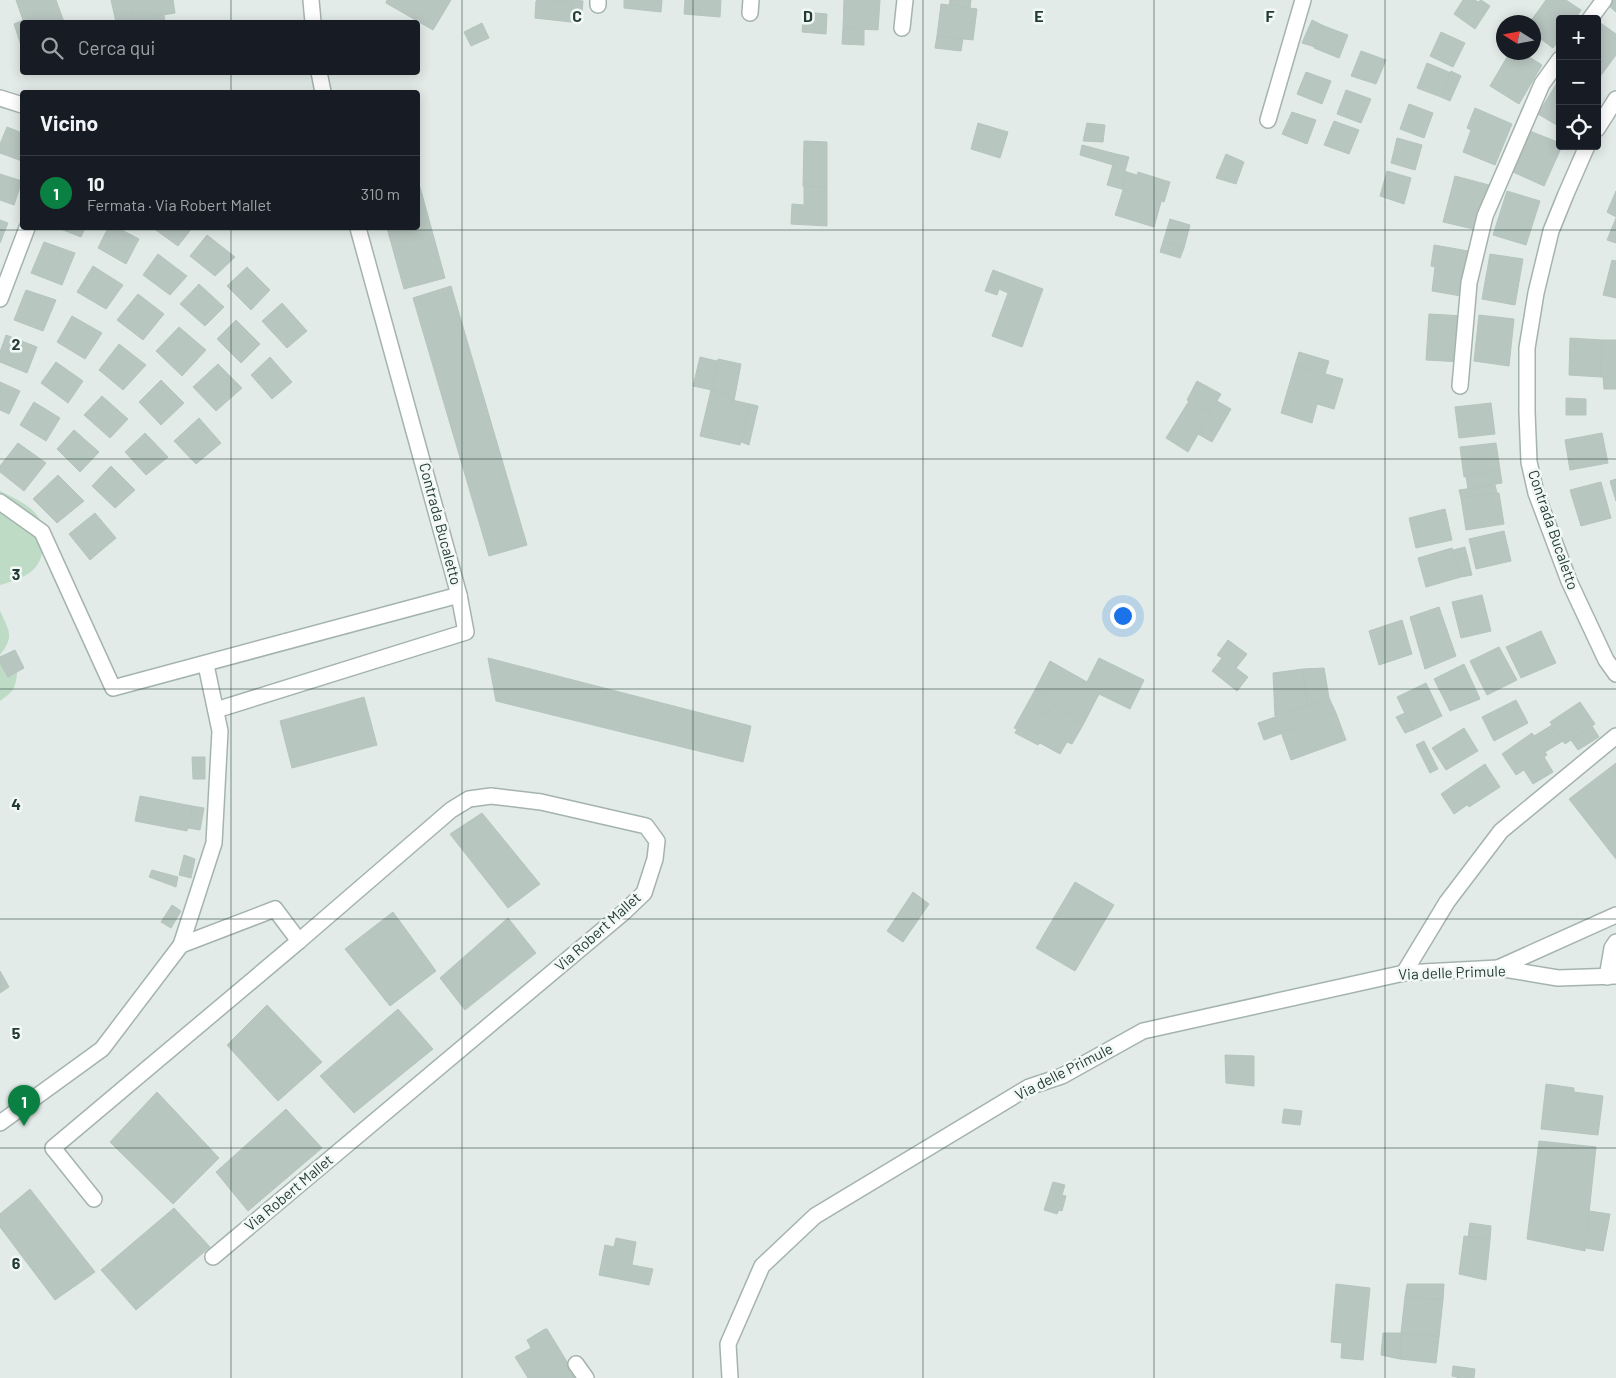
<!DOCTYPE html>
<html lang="it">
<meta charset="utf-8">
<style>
:root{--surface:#171b24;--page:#242831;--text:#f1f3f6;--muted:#9ea1a6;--line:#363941;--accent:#0b8043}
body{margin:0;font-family:Barlow,sans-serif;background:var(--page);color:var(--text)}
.controls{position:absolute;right:15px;top:15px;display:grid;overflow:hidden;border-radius:5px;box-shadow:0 2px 12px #0003}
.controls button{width:45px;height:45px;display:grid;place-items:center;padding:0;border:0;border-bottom:1px solid var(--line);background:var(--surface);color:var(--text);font:25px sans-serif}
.compass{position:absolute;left:1496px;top:15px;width:45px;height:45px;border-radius:50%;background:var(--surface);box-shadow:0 2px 12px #0003;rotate:281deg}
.you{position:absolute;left:1122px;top:615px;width:18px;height:18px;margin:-12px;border:4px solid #fff;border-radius:50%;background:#1a73e8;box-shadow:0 0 0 8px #1a73e833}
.badge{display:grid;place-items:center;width:32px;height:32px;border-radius:50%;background:var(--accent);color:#fff;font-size:16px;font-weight:700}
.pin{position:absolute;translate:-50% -41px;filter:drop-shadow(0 1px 2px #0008)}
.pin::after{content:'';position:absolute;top:26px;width:18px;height:15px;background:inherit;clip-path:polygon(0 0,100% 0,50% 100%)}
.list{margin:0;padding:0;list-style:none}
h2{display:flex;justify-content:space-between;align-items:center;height:65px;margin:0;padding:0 20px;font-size:21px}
h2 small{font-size:16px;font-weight:400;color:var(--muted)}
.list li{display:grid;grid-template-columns:32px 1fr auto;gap:15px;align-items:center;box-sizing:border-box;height:75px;padding:0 20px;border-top:1px solid var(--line)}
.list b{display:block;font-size:19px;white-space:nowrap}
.list p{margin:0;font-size:16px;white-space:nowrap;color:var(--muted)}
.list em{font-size:16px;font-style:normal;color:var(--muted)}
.icon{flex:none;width:28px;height:28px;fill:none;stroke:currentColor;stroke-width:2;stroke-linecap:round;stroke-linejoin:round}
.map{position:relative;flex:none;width:1616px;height:1378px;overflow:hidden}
.search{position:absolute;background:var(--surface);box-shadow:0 2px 12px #0003;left:20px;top:20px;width:400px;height:55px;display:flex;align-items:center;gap:12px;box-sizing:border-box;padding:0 18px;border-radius:5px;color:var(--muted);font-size:19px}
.panel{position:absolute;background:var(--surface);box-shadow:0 2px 12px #0003;left:20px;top:90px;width:400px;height:140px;border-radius:5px}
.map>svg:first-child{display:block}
</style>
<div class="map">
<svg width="1616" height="1378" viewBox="0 0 1616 1378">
<rect width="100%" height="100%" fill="#e2ebe7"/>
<!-- green -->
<g fill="#bddbc5">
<path d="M 0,491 C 14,498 33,506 40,520 C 43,525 42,534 43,540 C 44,571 26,577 0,585 Z"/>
<path d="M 0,611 C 9,631 15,636 0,655 Z"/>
<path d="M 0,659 L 3,669 L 17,672 C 16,688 13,692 0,701 Z"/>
</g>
<!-- building -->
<g fill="#b8c6c0" stroke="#b5c4be">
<polygon points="16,0 56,0 64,22 22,22 22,48 14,24 23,20"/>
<polygon points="111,0 130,0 133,20 116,22"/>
<polygon points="130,0 173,0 175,13 133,20"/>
<polygon points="387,0 451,0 433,30 386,3"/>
<polygon points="536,0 572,0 572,4"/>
<polygon points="572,0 583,1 581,23 571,22"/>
<polygon points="624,0 662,0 661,12 624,8"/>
<polygon points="685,0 721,0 720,17 684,14"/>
<polygon points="844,0 880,0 878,30 843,28"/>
<polygon points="950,0 971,0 970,8 949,5"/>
<polygon points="1463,0 1475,0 1478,2 1481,0 1490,6 1475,29 1454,14"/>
<polygon points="1546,0 1566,0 1581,10 1575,19 1560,19 1560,39 1553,48 1534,34 1534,22 1530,22"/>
<polygon points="1614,0 1616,0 1616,12 1609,6"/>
<polygon points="536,1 572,4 571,22 535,18"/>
<polygon points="941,4 977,9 973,40 937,36"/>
<polygon points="804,12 827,14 826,34 802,32"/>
<polygon points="164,15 165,22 126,22 133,21"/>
<polygon points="1312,20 1324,26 1315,47 1302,43"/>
<polygon points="1599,22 1616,34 1616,55 1599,78 1597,77 1597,24"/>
<polygon points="482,23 489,38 471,46 464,32"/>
<polygon points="1324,26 1348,35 1339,58 1314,48"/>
<polygon points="843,28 864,29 864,45 842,44"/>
<polygon points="1441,32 1465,43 1453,67 1430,56"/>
<polygon points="937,36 963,39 961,51 935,48"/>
<polygon points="1361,51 1386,60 1376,84 1351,76"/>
<polygon points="1510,52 1521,52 1542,65 1519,104 1490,86"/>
<polygon points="1427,63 1451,73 1441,97 1417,88"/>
<polygon points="1451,71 1461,76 1450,101 1441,97"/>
<polygon points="1306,72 1331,81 1322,104 1297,94"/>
<polygon points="1560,78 1560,127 1538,114"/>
<polygon points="1346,90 1371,99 1361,123 1337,114"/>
<polygon points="1409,104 1433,113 1424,138 1400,129"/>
<polygon points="1475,108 1512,124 1495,165 1463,152 1471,130 1467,128"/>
<polygon points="1292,112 1316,120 1307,144 1282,134"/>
<polygon points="1334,121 1359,130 1349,154 1324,145"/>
<polygon points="978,123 1008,132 1000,158 971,149"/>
<polygon points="1087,123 1105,125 1103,142 1083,141"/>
<polygon points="7,127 22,133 22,161 0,153 0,144"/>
<polygon points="1530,131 1560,143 1560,146 1562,146 1544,186 1513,172"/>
<polygon points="1397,138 1422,145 1415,170 1391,163"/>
<polygon points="804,141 827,142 827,187 803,186"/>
<polygon points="1082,145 1116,154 1113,165 1080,155"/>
<polygon points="1116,154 1129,157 1125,171 1127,172 1122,189 1107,185"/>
<polygon points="1226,154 1244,162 1236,184 1216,178"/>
<polygon points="1387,171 1411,178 1404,204 1380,196"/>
<polygon points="1127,172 1137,175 1138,172 1170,182 1164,202 1122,189"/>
<polygon points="0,174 22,181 14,205 0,200"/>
<polygon points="1455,176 1489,185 1478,230 1443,222"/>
<polygon points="804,186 827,187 827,226 791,224 792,204 804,205"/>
<polygon points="418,187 420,187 445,278 404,289 387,228 418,228"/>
<polygon points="1123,190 1161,202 1154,227 1115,215"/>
<polygon points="1507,191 1540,201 1526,245 1493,235"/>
<polygon points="1616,191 1616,217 1607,212"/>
<polygon points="1616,218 1616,243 1607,240"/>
<polygon points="1170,219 1190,225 1184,248 1163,242"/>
<polygon points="0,220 8,223 0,243"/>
<polygon points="58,228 85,228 81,237"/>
<polygon points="108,228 118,228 139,239 126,264 98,248"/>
<polygon points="153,228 192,228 178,246"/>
<polygon points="207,235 235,257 215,276 190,256"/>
<polygon points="44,242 75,253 62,285 31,273"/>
<polygon points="1163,242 1184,248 1180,258 1160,252"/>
<polygon points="1434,245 1474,252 1467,297 1432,291 1435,267 1431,266"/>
<polygon points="158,254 187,276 170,295 143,275"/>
<polygon points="1490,254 1523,259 1515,305 1482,299"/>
<polygon points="1612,260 1616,261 1616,298 1603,295"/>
<polygon points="93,266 123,285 106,309 77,292"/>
<polygon points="247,267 270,290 251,310 227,286"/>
<polygon points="993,270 1043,289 1022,347 992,336 1008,293 999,289 997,295 985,291"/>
<polygon points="199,284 224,307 205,326 180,304"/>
<polygon points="451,286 527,545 489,556 413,298"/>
<polygon points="26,290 56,300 43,331 14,320"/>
<polygon points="138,294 164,314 143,340 117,320"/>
<polygon points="282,303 307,331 287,348 262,321"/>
<polygon points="1429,314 1465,316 1462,362 1426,360"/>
<polygon points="1479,315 1514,319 1509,366 1474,361"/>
<polygon points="72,316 102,333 85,359 57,342"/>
<polygon points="236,320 260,344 241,363 217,339"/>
<polygon points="179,327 206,350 182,376 156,351"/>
<polygon points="6,335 37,347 27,373 0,362 0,352"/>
<polygon points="1570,338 1602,340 1601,377 1569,375"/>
<polygon points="1602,340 1616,340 1616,377 1601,377"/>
<polygon points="119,344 146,365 123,390 99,370"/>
<polygon points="1299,352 1329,361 1325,374 1295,365"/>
<polygon points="270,357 292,382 272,399 251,375"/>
<polygon points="700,357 717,361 712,390 693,386"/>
<polygon points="718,359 741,364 734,401 727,399 729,394 712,390"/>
<polygon points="56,362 83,381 68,403 41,383"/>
<polygon points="218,364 242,388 216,411 193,387"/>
<polygon points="1295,365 1343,379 1334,409 1317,404 1312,423 1281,413"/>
<polygon points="1603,377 1616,377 1616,389 1604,389"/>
<polygon points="161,380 184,403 161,425 139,402"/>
<polygon points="1197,381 1221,394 1210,413 1187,400"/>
<polygon points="0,382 20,391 9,414 0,410"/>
<polygon points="711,390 729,394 727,399 750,404 740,445 700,436"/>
<polygon points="102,396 128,419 110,438 84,415"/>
<polygon points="1566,398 1586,399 1586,415 1566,415"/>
<polygon points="1189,401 1210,413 1188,452 1166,438"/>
<polygon points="1217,401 1231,409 1212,442 1198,434"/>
<polygon points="34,402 60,418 46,441 20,425"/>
<polygon points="1491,403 1495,434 1459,438 1455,407"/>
<polygon points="750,404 758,406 749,445 741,442"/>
<polygon points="199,418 221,443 196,464 174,441"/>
<polygon points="74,430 99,452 80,472 57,449"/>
<polygon points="145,433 168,457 146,475 125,452"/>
<polygon points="1602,433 1608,463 1570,470 1565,440"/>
<polygon points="18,443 46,463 24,491 0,472 0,466"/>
<polygon points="1496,443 1500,470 1464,477 1460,447"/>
<polygon points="111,466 135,490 115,508 92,486"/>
<polygon points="1500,470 1502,483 1468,489 1466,476"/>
<polygon points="58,475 84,501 57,523 33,499"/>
<polygon points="1616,479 1616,501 1610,481"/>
<polygon points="1601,482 1611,518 1581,526 1570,490"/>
<polygon points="1495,485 1497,493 1461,498 1459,490"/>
<polygon points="1497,493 1499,493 1504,524 1466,530 1461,498"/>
<polygon points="1445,509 1452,540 1416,548 1409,518"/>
<polygon points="95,513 116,538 90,560 69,534"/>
<polygon points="1504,531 1511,561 1476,569 1469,539"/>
<polygon points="1465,547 1472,575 1461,577 1453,550"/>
<polygon points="1452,548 1461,577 1426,587 1418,558"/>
<polygon points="1482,595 1491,631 1461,638 1452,602"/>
<polygon points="1439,607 1456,656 1425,669 1410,617"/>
<polygon points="1402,620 1412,654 1379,665 1369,631"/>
<polygon points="1541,631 1556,663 1521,678 1506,647"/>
<polygon points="1228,640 1247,654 1236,668 1248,677 1237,691 1212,671 1222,658 1217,655"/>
<polygon points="1499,647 1517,680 1487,695 1470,661"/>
<polygon points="15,650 24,668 8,677 0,663 0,657"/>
<polygon points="488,658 751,726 743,762 496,701"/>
<polygon points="1099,658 1144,680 1130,709 1099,694 1083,725 1073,720 1075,717 1053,705 1045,715 1038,711 1047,696 1035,690 1050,661 1087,682"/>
<polygon points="1464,664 1480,699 1450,711 1434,679"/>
<polygon points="1324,668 1329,698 1307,706 1303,669"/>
<polygon points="1303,669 1307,706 1275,716 1273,673"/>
<polygon points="1426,683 1442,716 1413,730 1397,697"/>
<polygon points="1035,690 1047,696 1038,711 1045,715 1053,705 1075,717 1073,720 1083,725 1072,744 1067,742 1060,754 1040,743 1038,745 1015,733 1017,729 1014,728"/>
<polygon points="364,697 377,745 292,768 280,721"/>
<polygon points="1329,698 1336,713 1264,740 1258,723"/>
<polygon points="1516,700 1528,723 1494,741 1482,717"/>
<polygon points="1580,702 1595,724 1565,744 1550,722"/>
<polygon points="1336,713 1346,740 1291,760 1281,732"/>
<polygon points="1405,713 1413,730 1405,733 1396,717"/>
<polygon points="1552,725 1563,741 1545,752 1534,736"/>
<polygon points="1592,726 1599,737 1578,750 1571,740"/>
<polygon points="1464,728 1478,751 1446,770 1432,748"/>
<polygon points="1532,733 1547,755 1516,775 1502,754"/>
<polygon points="1424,741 1438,769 1430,773 1416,745"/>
<polygon points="192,757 205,757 205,779 193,779"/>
<polygon points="1544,757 1553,772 1533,784 1524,770"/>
<polygon points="1616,763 1616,859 1569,799"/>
<polygon points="1485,764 1500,787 1469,807 1454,785"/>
<polygon points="1454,785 1467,805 1454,814 1441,794"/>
<polygon points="140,796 192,806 187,831 135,821"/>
<polygon points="192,806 204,808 200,830 188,828"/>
<polygon points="482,813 540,884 508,908 450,834"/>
<polygon points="184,855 195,859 191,878 179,875"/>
<polygon points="152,870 178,877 176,887 149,877"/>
<polygon points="1075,882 1114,905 1075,971 1036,948"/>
<polygon points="913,892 929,904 903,942 887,931"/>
<polygon points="172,905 181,911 171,928 161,922"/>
<polygon points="393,912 436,971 390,1006 345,949"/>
<polygon points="508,918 536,953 465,1010 440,978"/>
<polygon points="0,971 9,987 0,993"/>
<polygon points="267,1005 322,1062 278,1101 227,1045"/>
<polygon points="398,1009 433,1049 354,1113 320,1076"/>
<polygon points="1225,1055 1254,1056 1254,1086 1226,1083"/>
<polygon points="1546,1084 1574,1088 1574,1092 1603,1096 1598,1135 1541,1129"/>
<polygon points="157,1092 219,1158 173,1204 110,1142"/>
<polygon points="286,1109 322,1148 248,1211 216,1172"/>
<polygon points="1284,1109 1302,1111 1300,1125 1282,1123"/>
<polygon points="1539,1141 1596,1147 1585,1251 1527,1239"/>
<polygon points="1053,1182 1065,1185 1062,1195 1066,1196 1062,1211 1059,1210 1057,1214 1044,1210"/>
<polygon points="30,1189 95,1272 55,1300 0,1227 0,1214"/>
<polygon points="174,1208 210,1247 136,1310 101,1270"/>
<polygon points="1589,1211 1610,1214 1603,1251 1586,1248"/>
<polygon points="1470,1223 1491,1226 1490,1240 1468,1237"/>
<polygon points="1464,1236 1490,1240 1486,1280 1459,1274"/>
<polygon points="616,1238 636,1242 632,1265 653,1269 649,1285 599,1275 605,1245 614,1247"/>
<polygon points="1336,1284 1370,1288 1363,1360 1341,1358 1342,1343 1331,1342"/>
<polygon points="1407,1284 1444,1284 1443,1300 1405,1297"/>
<polygon points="1405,1297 1443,1300 1439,1337 1401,1333"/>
<polygon points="545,1329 547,1329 577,1378 528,1378 515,1357 531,1348 527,1340"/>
<polygon points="1383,1333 1401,1333 1400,1359 1381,1355"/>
<polygon points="1401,1333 1439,1337 1436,1363 1400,1359"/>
<polygon points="1453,1366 1475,1369 1474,1378 1457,1378 1457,1377 1452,1376"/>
</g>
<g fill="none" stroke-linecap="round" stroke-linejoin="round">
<!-- street casing -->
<g stroke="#a5b3ae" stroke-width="18">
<g id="street">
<polyline points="311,0 313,22"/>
<polyline points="598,5 598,0"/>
<polyline points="750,13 751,0"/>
<polyline points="1590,19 1604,0"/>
<polyline points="902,28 905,0"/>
<polyline points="319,72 323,92"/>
<polyline points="0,98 22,105"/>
<polyline points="1268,120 1303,0"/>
<polyline points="1597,129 1616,99"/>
<polyline points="1587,146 1566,194 1551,231 1536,293 1527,348 1527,412 1529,462 1536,493 1569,581 1606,660 1616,674"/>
<polyline points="0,299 27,228"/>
<polyline points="1460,386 1469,283 1485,216 1542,84 1560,59"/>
<polyline points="0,502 42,532 113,688 459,595"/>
<polyline points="216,710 466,632 459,595 358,228"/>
<polyline points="181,945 214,843 220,731 206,665"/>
<polyline points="1498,968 1616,915"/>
<polyline points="1404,973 1447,902 1501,831 1616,736"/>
<polyline points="1607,977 1612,948 1616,942"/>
<polyline points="0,1123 102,1049 181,945 275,909 299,941 451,810 469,799 491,796 541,802 646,826 657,841 655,859 644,893 623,913 213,1257"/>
<polyline points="94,1199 53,1148 299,941"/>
<polyline points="576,1364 586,1378"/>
<polyline points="730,1378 728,1344 762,1266 815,1216 1029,1087 1062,1076 1143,1031 1404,973 1498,968 1558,978 1616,976"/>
</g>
</g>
<!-- street -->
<use href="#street" stroke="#fff" stroke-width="15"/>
</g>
<!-- grid -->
<path fill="none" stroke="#233b35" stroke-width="1" stroke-opacity="0.55" d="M 231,0 L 231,22M 462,0 L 462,1378M 693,0 L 693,1378M 923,0 L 923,1378M 1154,0 L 1154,1378M 1385,0 L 1385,1378M 231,72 L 231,92M 231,228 L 231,1378M 0,230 L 1616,230M 0,459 L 1616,459M 0,689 L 1616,689M 0,919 L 1616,919M 0,1148 L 1616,1148"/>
<g text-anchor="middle" stroke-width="5" stroke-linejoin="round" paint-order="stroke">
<!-- street labels -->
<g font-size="15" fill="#233b35" stroke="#f2f8f5">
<text transform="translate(440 524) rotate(75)" y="5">Contrada Bucaletto</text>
<text transform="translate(1553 530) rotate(71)" y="5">Contrada Bucaletto</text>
<text transform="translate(598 932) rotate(-42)" y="5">Via Robert Mallet</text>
<text transform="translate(1452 973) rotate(-2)" y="5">Via delle Primule</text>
<text transform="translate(1064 1072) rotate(-27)" y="5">Via delle Primule</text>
<text transform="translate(289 1193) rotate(-40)" y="5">Via Robert Mallet</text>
</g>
</g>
<g font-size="16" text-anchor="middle" font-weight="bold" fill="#233b35" stroke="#f2f8f5" stroke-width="5" stroke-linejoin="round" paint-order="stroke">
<text x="577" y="22">C</text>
<text x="808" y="22">D</text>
<text x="1039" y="22">E</text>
<text x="1270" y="22">F</text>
<text x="16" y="350">2</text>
<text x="16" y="580">3</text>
<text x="16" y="810">4</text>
<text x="16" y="1039">5</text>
<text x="16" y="1269">6</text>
</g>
</svg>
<div class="controls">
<button>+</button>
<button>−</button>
<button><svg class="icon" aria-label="locate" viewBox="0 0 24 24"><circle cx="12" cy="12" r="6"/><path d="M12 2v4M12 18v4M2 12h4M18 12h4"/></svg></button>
</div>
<svg class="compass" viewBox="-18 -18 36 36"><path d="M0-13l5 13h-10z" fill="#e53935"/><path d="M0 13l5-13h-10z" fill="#9ea1a6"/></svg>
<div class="you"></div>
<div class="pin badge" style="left:24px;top:1126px">1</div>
<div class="search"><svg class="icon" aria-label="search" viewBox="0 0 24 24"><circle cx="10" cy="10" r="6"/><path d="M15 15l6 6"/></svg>Cerca qui</div>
<section class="panel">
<h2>Vicino<small></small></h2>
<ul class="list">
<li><span class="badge">1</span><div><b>10</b><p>Fermata · Via Robert Mallet</p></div><em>310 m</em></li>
</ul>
</section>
</div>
